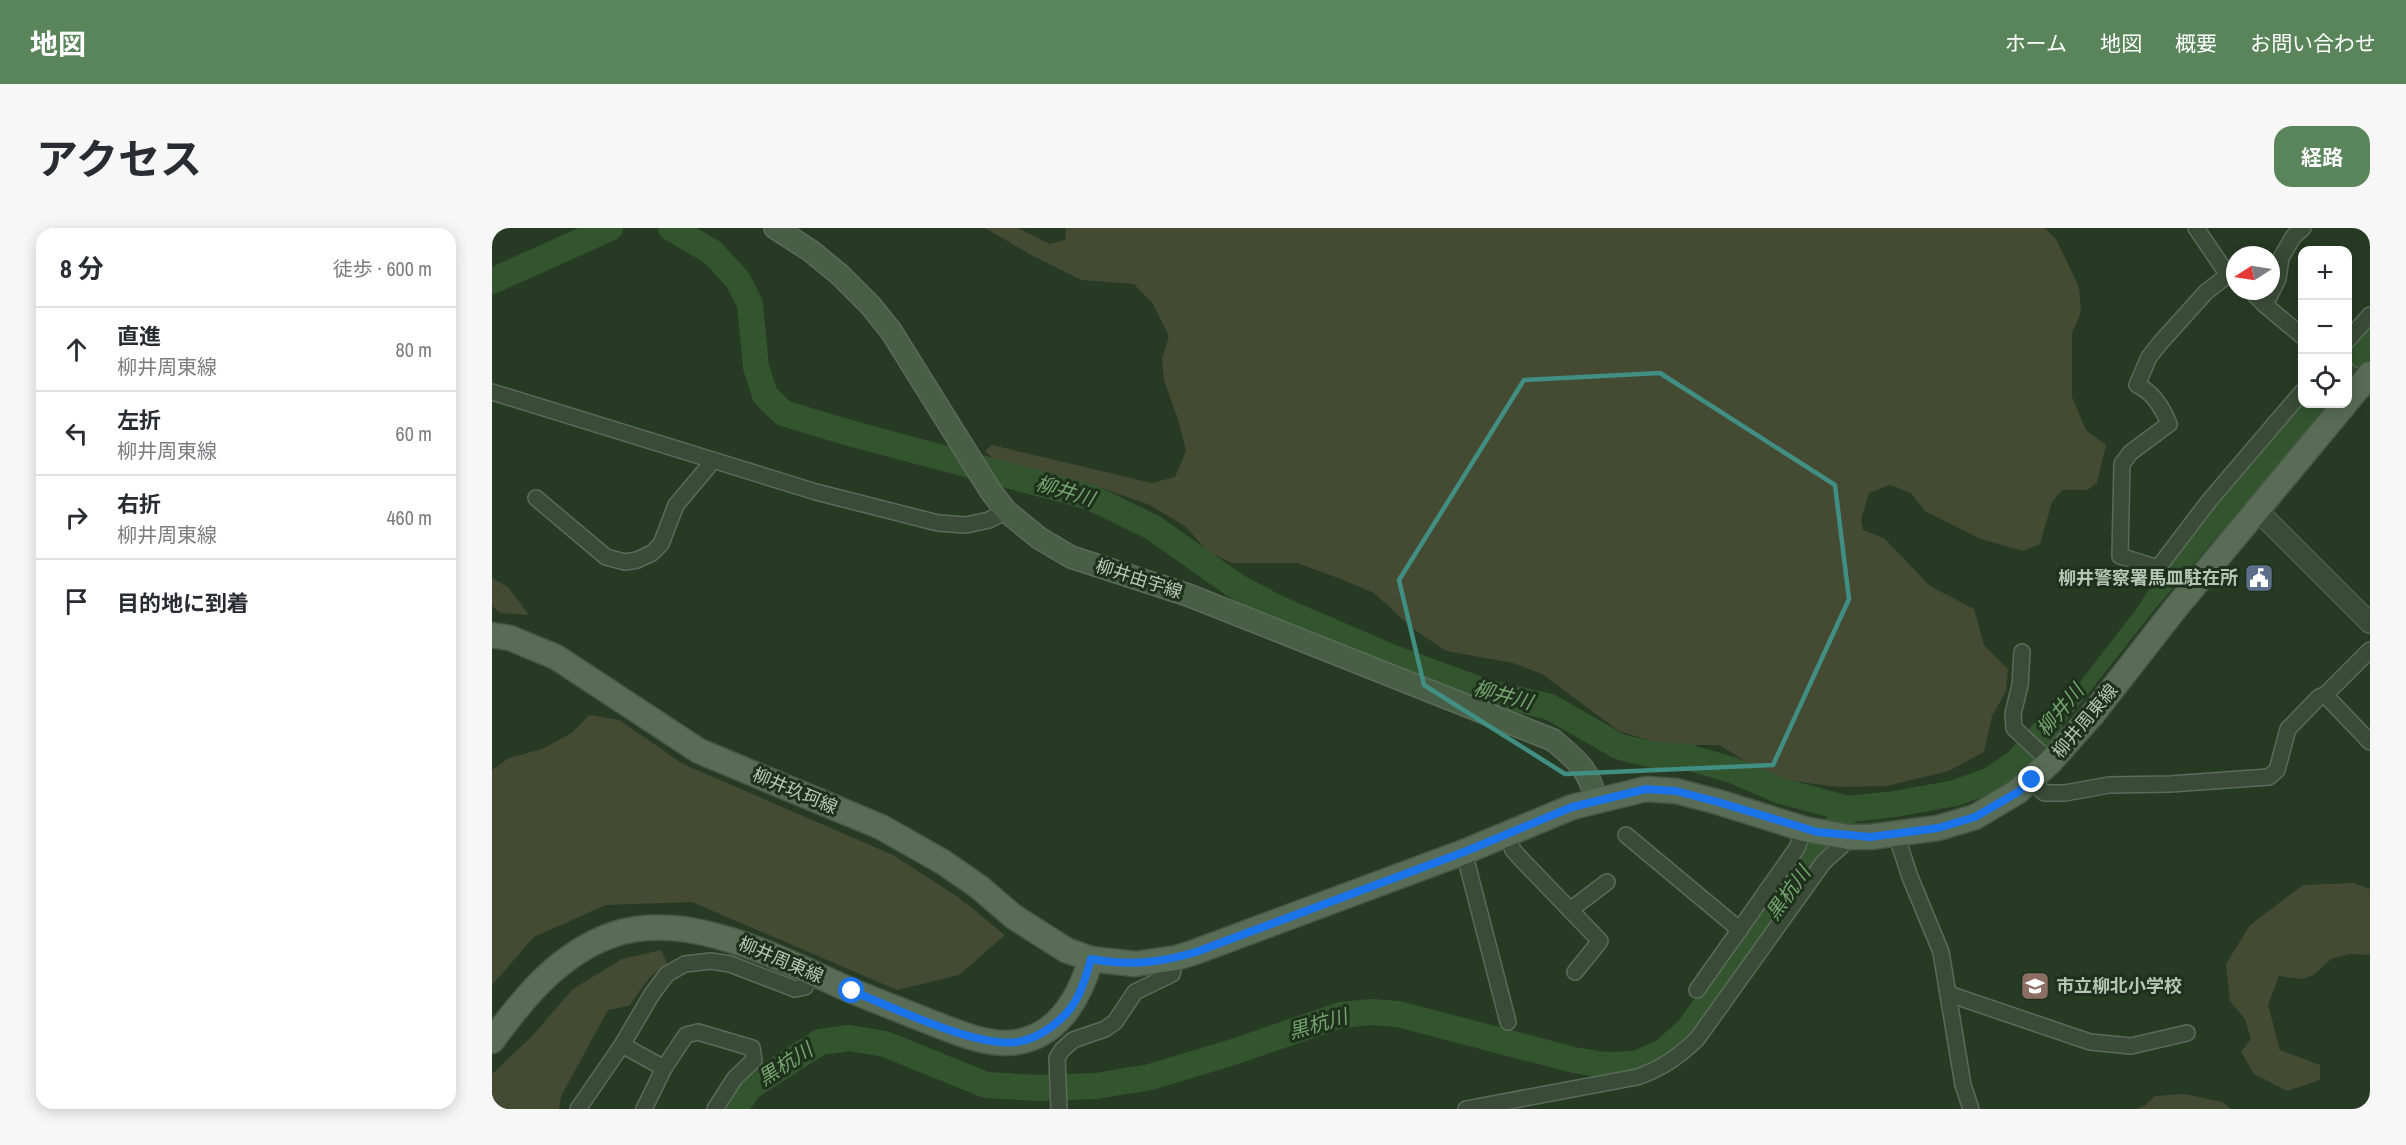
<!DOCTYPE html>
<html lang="ja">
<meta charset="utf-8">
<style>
:root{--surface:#fff;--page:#f7f7f7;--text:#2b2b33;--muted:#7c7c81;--line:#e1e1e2;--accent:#5a855b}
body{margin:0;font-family:"Archivo Narrow","Noto Sans JP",sans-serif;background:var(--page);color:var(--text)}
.controls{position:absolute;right:18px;top:18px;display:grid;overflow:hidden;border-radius:12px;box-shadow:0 3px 15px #0003}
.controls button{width:54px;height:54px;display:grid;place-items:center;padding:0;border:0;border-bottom:2px solid var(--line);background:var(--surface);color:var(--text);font:30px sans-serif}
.compass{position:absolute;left:1734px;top:18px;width:54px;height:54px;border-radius:50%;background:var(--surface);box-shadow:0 3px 15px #0003;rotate:258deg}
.stop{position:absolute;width:18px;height:18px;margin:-14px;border:4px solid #1a73e8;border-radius:50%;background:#fff}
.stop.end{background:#1a73e8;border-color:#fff;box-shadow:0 2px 6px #0008}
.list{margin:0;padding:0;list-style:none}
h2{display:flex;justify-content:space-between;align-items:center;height:78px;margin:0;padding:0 24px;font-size:26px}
h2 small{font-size:20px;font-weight:400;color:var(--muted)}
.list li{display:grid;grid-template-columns:39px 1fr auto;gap:18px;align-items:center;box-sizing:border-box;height:84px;padding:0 24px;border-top:2px solid var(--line)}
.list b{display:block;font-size:22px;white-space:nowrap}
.list p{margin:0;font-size:20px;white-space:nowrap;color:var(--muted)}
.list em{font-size:20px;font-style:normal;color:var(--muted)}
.icon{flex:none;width:33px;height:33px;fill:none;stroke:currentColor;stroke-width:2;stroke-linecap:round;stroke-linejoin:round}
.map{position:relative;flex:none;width:1878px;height:881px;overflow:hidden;border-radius:18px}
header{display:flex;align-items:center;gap:36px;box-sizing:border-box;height:84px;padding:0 30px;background:var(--accent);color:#fff}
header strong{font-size:28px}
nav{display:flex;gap:33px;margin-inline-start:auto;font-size:21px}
.intro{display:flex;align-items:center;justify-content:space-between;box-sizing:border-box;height:144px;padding:0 36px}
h1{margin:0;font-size:42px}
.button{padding:15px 27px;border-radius:18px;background:var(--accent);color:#fff;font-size:21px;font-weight:700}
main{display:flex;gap:36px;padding:0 36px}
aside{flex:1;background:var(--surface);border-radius:18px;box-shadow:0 3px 15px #0003}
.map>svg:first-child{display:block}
</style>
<header>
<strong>地図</strong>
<nav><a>ホーム</a><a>地図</a><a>概要</a><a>お問い合わせ</a></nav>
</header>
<div class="intro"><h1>アクセス</h1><a class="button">経路</a></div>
<main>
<aside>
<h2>8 分<small>徒歩 · 600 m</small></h2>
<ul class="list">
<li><svg class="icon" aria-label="ahead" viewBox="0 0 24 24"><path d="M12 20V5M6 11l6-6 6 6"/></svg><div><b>直進</b><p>柳井周東線</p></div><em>80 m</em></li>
<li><svg class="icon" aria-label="left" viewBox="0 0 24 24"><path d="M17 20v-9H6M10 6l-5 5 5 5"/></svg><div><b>左折</b><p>柳井周東線</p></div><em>60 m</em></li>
<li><svg class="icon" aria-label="right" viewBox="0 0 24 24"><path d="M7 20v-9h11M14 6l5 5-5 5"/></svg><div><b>右折</b><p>柳井周東線</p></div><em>460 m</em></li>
<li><svg class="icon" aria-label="arrive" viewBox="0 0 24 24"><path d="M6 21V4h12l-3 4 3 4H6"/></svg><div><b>目的地に到着</b></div></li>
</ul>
</aside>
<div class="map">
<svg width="1878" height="881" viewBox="0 0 1878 881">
<rect width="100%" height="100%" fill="#273b24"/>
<!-- green -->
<g fill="#454a33">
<polygon points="493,0 526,0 558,16 573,12 574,0 1553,0 1564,11 1587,59 1589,84 1580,105 1580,169 1594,202 1614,217 1605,255 1595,262 1570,262 1560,274 1548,316 1531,323 1489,311 1433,283 1419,265 1398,257 1377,265 1369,292 1371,302 1392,310 1438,358 1482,381 1492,417 1516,441 1514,463 1500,488 1492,524 1457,543 1394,558 1346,559 1279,550 1228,517 1172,517 1127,503 1050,446 1021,435 954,423 920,400 882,365 846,350 805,335 740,335 715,323 694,299 658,277 601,257 503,232 493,223 500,217 660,255 683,249 694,223 687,195 672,152 670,131 677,108 661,76 642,56 589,52 541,28"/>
<polygon points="0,350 16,359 37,387 8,385 0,378"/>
<polygon points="97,487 127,492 191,536 401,627 466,669 513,707 467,747 405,762 200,674 114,677 42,709 0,757 0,542 17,530 50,521 80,505"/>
<polygon points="1861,655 1878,661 1878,727 1857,726 1839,731 1822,747 1810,751 1787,748 1776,777 1788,822 1828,837 1828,852 1795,863 1762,846 1749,824 1759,811 1753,791 1738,773 1734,736 1758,697 1811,657"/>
<polygon points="169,722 175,735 158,749 137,778 116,782 69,868 67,881 0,881 0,846 40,808 81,761 130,731"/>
<polygon points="1692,866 1731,874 1739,881 1645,881 1652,878 1663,868"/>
</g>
<!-- water -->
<g fill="#32552e">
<polygon points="1878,98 1878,131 1856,157 1856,124"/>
<polygon points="1810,175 1839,176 1663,381 1585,480 1551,519 1537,506 1574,472 1645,380 1668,344"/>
</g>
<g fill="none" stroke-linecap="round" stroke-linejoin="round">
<!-- river -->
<g stroke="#32552e" stroke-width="26">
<polyline points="179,0 220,24 246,52 258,76 264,139 273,167 291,185 361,206 598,269 660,299 744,358 783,379 896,428 994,464 1058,479 1128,519 1161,527 1195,529 1240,542 1289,563 1357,581 1403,576 1463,565 1499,552 1525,534 1558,497"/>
<polyline points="0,53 118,0"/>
<polyline points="242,881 258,859 328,814 357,810 393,816 494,857 547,860 604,858 658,849 738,825 849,787 879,784 906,786 1082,832 1113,837 1144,836 1171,824 1196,802 1352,588"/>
</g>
<!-- minor casing -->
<g stroke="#5a6c59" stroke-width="18">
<g id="minor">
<polyline points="1704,0 1736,47 1743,51"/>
<path d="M 1736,47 L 1714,64 L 1669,114 L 1657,129 L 1645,157 C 1661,164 1671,181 1677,196 L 1638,225 L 1630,236 L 1628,328 L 1666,340 L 1717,273 L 1810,164"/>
<polyline points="1759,63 1773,77 1810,108"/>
<polyline points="1773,77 1786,51 1789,30 1801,9 1811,0"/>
<polyline points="1856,112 1878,87"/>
<polyline points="1856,143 1870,155"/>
<polyline points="0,164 324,264 446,295 474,297 497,292 514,283"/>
<polyline points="44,270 114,329 133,334 145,332 160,325 169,316 184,277 216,239 219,232"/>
<polyline points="1878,422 1833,467 1878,514"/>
<polyline points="1530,424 1528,457 1521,486 1522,500 1558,534"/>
<polyline points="1540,552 1552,565 1573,565 1617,557 1678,556 1777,549 1785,542 1796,501 1827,469 1833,467"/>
<polyline points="1015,606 1021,622 1030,632 1108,713 1083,744"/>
<polyline points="1404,606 1418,649 1449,724 1471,857 1479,881"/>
<polyline points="1134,607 1248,702"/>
<polyline points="972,624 1016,794"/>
<polyline points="1078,682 1115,654"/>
<polyline points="1205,762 1305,620 1312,601"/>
<polyline points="1457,766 1598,814 1639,818 1695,805"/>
<polyline points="130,817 172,840 152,881"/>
<polyline points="172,840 194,807 206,804 260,820 262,832 243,850 223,881"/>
<polyline points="86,881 130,817 160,766 175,746 193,736 219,733 238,736 303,761 313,759 320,744"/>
<polyline points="567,881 565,830 570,822 581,812 613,801 623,794 643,764 680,746 684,730"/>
<path d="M 974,881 L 1145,849 C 1169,841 1186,829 1205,811 L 1331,635 C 1339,626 1351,620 1356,609"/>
</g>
</g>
<!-- tertiary casing -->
<g stroke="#5a6c59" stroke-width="22">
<polyline id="tertiary" points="1766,283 1878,395"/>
</g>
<!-- secondary casing -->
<g stroke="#5a6c59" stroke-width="24">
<path id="secondary" d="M 283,0 L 319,23 L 348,47 L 379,78 L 399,103 L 498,262 L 514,283 L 547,310 L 579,329 L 696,367 L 1061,512 C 1085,533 1096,539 1104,572"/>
</g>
<!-- primary casing -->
<g stroke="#465844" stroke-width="27">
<g id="primary">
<polyline points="1856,172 1878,146"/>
<polyline points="0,407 18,410 64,429 207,523 389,599 451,634 487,659 522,689 574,722 599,731 643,736 684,730 703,724 972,624 1080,579 1154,561 1184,563 1226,574 1312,601 1356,609 1378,609 1446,600 1483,589 1525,564 1558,534 1600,487 1682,382 1853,176"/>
<path d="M 0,813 C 32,769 67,726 120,707 C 196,680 290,732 358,762 C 384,773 411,783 438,794 C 465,804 496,819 525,814 C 568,807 588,768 599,731"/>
</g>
</g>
<!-- minor -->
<use href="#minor" stroke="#3a4c38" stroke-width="15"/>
<!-- tertiary -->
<use href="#tertiary" stroke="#3a4c38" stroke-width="20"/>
<!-- secondary -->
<use href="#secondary" stroke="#485f46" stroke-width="21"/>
<!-- primary -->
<use href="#primary" stroke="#586c56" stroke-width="24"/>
</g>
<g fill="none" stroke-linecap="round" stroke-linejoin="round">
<!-- route -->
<path stroke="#1a73e8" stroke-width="8" d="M 360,763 C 400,779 484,820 525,814 C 545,811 565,797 578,781 C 589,767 594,748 599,731 C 637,738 667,735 704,724 L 972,624 L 1080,579 L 1154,561 L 1184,563 L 1226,574 L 1325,604 L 1378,609 L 1446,600 L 1483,589 L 1526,564 L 1540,552"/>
</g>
<!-- marked area -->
<path fill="none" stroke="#418e83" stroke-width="4.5" stroke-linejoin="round" d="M 1168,145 L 1343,257 L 1357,371 L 1281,537 L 1073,546 L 932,457 L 907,352 L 1032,152 Z"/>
<!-- icons -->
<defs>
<g id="civic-square" transform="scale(1.5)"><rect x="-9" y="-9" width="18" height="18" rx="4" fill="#5c6f8a" stroke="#1f311d"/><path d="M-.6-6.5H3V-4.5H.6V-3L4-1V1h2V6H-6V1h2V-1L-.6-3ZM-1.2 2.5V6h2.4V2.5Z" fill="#fff"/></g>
<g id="school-square" transform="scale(1.5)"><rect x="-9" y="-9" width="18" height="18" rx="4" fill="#8d6e63" stroke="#1f311d"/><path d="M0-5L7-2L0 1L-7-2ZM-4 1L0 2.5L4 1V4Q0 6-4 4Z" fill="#fff"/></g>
</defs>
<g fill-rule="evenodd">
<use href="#civic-square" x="1767" y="350"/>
<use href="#school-square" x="1543" y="758"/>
</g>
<g text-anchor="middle" stroke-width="6" stroke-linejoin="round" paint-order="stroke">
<!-- poi labels -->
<g font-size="18" font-weight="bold" fill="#b5c7b4" stroke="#1f311d" text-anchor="end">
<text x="1746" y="356">柳井警察署馬皿駐在所</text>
<text x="1564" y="764" text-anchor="start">市立柳北小学校</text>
</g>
<!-- street labels -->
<g font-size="18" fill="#b5c7b4" stroke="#1f311d">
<text transform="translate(647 351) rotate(18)" y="6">柳井由宇線</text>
<text transform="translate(1593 493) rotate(-50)" y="6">柳井周東線</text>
<text transform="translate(303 563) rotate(23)" y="6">柳井玖珂線</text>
<text transform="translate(289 732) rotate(23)" y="6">柳井周東線</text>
</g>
<!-- water labels -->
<g font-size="20" font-style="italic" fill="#74a56e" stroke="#1f311d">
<text transform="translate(573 263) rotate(17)" y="7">柳井川</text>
<text transform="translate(1011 467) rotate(15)" y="7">柳井川</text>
<text transform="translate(1568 482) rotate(-50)" y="7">柳井川</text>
<text transform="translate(1296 665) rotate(-54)" y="7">黒杭川</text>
<text transform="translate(826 796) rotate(-16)" y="7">黒杭川</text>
<text transform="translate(293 836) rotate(-33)" y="7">黒杭川</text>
</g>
</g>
</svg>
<div class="controls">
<button>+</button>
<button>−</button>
<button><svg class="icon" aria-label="locate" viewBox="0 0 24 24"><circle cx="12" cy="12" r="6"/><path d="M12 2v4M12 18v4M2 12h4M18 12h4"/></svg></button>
</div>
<svg class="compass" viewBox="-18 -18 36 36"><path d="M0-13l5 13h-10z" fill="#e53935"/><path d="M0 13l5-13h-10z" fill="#7c7c81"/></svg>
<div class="stop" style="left:360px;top:763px"></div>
<div class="stop end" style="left:1540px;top:552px"></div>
</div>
</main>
